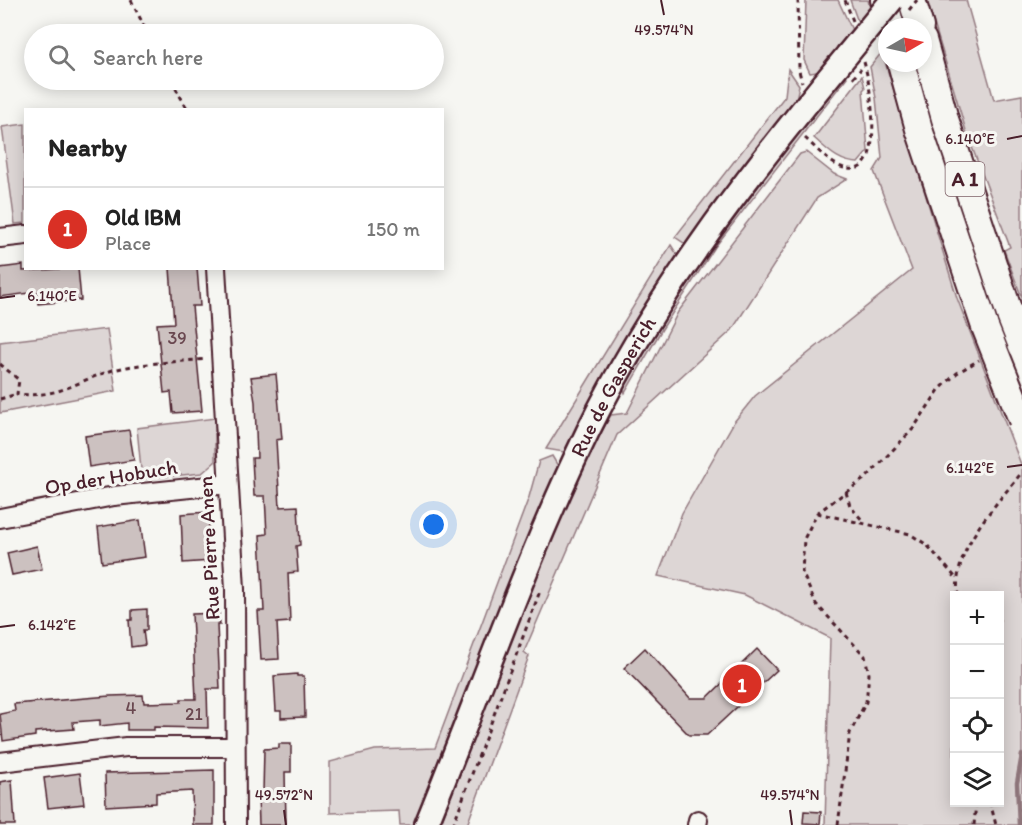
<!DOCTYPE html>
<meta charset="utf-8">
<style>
:root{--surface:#fff;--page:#f2f2f2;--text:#222;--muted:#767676;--line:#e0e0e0;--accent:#d93025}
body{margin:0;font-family:Itim,sans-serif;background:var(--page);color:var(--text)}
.controls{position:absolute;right:18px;bottom:18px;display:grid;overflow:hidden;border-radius:0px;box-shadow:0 3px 15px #0003}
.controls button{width:54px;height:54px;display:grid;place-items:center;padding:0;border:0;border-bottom:2px solid var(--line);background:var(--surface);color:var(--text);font:30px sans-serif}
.compass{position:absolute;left:878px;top:18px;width:54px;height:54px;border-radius:50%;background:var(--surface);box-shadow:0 3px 15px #0003;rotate:81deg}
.you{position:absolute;left:434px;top:525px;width:21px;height:21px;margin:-15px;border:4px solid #fff;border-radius:50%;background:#1a73e8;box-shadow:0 0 0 9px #1a73e833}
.badge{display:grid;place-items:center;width:39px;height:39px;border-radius:50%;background:var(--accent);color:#fff;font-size:20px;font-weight:700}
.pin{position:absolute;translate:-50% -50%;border:3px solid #fff;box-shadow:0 2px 6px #0006}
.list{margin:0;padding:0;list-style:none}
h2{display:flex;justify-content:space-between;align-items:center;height:78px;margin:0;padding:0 24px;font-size:26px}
h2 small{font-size:20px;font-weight:400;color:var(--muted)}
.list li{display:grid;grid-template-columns:39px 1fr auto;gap:18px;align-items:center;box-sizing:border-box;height:84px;padding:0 24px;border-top:2px solid var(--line)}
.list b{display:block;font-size:22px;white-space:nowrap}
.list p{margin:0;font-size:20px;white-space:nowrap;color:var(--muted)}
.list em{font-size:20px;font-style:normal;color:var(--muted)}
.icon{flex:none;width:33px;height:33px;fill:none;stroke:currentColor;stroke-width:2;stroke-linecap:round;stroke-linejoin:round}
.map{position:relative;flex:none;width:1022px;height:825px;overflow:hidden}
.search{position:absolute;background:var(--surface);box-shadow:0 3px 15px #0003;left:24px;top:24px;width:420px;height:66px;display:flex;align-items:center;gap:15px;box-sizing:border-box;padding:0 21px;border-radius:33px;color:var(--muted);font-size:22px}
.panel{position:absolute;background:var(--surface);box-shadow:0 3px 15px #0003;left:24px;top:108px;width:420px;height:162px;border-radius:0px}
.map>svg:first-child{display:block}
</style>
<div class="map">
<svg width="1022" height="825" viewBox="0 0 1022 825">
<rect width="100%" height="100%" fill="#f6f6f2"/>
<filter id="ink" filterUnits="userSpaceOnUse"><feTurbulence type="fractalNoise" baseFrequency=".0167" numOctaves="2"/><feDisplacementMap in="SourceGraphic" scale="12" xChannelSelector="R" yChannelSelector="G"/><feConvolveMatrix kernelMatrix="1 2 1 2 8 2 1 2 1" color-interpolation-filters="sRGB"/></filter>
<g filter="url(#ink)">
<!-- green -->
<g fill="#ddd6d5" stroke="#947a80" stroke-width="1.5" fill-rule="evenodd">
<path d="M 806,0 L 838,0 L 852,30 L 837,47 L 840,51 C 831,61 825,72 810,73 L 804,60 Z"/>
<polygon points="850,0 868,0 870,8 858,22"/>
<polygon points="927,0 966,0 994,100 1022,95 1022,298 1004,250 1010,247 967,134"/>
<path d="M 882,52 L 957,298 L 1022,467 L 1022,825 L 825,825 L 830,638 L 745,595 L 658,576 L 682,513 L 734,422 L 755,396 L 912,270 L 874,171 L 882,158 L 876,98 L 870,67 ZM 954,596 L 1000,596 L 1000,802 L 954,802 Z"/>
<polygon points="788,69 799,85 796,100 687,245 675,237 785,96"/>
<path d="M 844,74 L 847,77 L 715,247 L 662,329 L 625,393 L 623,387 C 661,319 703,254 749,191 C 779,151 812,113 844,74 Z"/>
<path d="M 862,76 L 865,88 L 863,90 L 868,151 L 858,163 C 838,162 828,150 814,138 Z"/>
<polygon points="25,124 25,223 15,224 2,127"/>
<polygon points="806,152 834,174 847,179 817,198 732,330 617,435 524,652 529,656 467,825 440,825 569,490 611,415 627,413 678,312 800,154"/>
<polygon points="671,245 680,259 608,374 564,452 546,449"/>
<polygon points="107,329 116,391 0,413 0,342"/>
<polygon points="215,418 215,462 202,473 142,479 137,428"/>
<polygon points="552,456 558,466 414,825 400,825 399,811 330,813 330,762 375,750 435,748 529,497 539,461"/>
</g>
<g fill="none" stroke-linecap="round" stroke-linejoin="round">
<!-- stream -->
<polyline stroke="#8e747a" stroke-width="4.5" points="1019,825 1017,783 1022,755"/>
</g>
<!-- building -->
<g fill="#ccc1c0" stroke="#4a1f2b" stroke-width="1.5">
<polygon points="23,265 23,271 78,268 81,300 38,304 37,292 0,297 0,268"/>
<polygon points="170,268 197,268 200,306 192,306 202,411 173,413 171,392 164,393 157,324 174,323"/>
<polygon points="276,374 282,439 276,440 280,507 298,506 300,545 296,546 298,572 288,573 290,622 277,623 279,659 261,660 258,611 264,611 260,535 267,534 265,496 254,496 252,458 257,458 255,402 251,377"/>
<polygon points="129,430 134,460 89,467 85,436"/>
<polygon points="208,512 211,561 183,563 181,514"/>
<polygon points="140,520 145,557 102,563 98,527"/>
<polygon points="37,546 42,569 12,575 7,553"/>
<polygon points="147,609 147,630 143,630 145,645 131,647 129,620 132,620 132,610"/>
<polygon points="219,613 220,625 217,625 220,689 207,689 208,728 154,727 154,730 127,730 127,723 100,726 100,720 73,722 74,729 35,732 35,736 3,741 0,714 15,711 14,704 110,696 143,695 144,703 181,702 181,699 196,699 192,614"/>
<polygon points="645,648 690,698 707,698 757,649 777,670 707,735 689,735 624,668"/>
<polygon points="297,674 297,676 304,676 305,717 281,718 281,711 276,711 274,676"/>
<polygon points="279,744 291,744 291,772 285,772 286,825 259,825 258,793 263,793 264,749 279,748"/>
<polygon points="214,770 214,825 193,825 192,791 156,793 156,803 106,806 105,773"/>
<polygon points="80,773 84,804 48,808 44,778"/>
<polygon points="12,780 15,825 0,825 0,782"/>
<polygon points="804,811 821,812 820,824 803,823"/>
</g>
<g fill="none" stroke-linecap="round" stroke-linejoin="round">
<!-- minor casing -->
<g stroke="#4a1f2b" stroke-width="22">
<g id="minor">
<polyline points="0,238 26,235"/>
<polyline points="216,268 235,589 236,825"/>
<polyline points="0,518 114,496 228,484"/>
<polyline points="0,762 126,747 235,747"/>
<polyline points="697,825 698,820"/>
</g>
</g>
<!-- major casing -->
<g stroke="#4a1f2b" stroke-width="27">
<g id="major">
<path id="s1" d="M 426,825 C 480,693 526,559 588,431 C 655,294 750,172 847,55"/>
</g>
</g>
<!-- highway casing -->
<g stroke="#4a1f2b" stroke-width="30">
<g id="highway">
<polyline points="884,0 891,27"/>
<polyline points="912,0 920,27"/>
<polyline points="923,40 945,119 1011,318"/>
<polyline points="901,63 919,129 985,327"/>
</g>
</g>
<!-- path -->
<g stroke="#4a1f2b" stroke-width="3" stroke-dasharray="4.5 4.5" stroke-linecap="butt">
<polyline points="131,0 148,34"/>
<polyline points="798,0 799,71 802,82"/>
<polyline points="845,0 853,21"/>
<polyline points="171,80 188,110"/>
<path d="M 805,138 C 815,147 828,162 841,167 C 889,186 870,83 864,62"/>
<path d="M 0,364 L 19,380 L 17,394 C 60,398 72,383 110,371 C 136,363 178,362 207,359"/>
<polyline points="0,399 17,394"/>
<polyline points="846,492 850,506 863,521"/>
<polyline points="817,513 910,534 927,545 956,578"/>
<path d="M 958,596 C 952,548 995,507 1022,472"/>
<polyline points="990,802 996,825"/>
<polyline points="453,825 540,591"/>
<polyline points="838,825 850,733 866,702 869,674 865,656 816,604 802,572 804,539 817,513 867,477 913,429 939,390 957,373 979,360"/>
<polyline points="974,825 976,802"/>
</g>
<!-- minor -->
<use href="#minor" stroke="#f6f6f2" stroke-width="18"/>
<!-- major -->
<use href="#major" stroke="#f6f6f2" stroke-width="22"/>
<!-- highway -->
<use href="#highway" stroke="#f6f6f2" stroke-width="26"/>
<!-- major-bridge casing -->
<g stroke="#4a1f2b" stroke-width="27" stroke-linecap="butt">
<polyline id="major-bridge" points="847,55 892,0"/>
</g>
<!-- highway-bridge casing -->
<g stroke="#4a1f2b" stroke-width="30" stroke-linecap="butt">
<g id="highway-bridge">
<polyline points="1011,318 1022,346"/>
<polyline points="985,327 1022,420"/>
</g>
</g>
<!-- path-bridge -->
<g stroke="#4a1f2b" stroke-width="3" stroke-dasharray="4.5 4.5" stroke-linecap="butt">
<polyline points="909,10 917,0"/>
<polyline points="853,78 861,69"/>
</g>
<!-- major-bridge -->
<use href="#major-bridge" stroke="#f6f6f2" stroke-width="22"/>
<!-- highway-bridge -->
<use href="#highway-bridge" stroke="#f6f6f2" stroke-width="26"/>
</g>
</g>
<!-- ticks -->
<path fill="none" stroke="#4a1f2b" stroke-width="2" d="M 661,0 L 664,15M 1007,139 L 1022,136M 0,298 L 15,296M 1007,467 L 1022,465M 0,627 L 15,625M 284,810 L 286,825M 790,810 L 792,825"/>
<g text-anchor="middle" stroke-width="6" stroke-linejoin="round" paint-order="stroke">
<!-- number labels -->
<g font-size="18" fill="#6a4850">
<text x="177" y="344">39</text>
<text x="131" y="714">4</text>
<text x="194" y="720">21</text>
</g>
<!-- shield labels -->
<rect fill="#f6f6f2" stroke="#7e6067" stroke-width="1.5" x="945.5" y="162" width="39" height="34" rx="4.5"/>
<g font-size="20" font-weight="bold" fill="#4a1f2b">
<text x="965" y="186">A 1</text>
</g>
<!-- street labels -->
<g font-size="21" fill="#4a1f2b" stroke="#f6f6f2">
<text dy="7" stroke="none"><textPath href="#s1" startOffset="477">Rue de Gasperich</textPath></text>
<text transform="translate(111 477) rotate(-9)" y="7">Op der Hobuch</text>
<text transform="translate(209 548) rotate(-93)" y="7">Rue Pierre Anen</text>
</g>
</g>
<g font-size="15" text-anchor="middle" fill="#4a1f2b" stroke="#f6f6f2" stroke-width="6" stroke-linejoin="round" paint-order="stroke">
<text x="664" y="35">49.574°N</text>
<text x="970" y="144">6.140°E</text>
<text x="52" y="301">6.140°E</text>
<text x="970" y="473">6.142°E</text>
<text x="52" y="630">6.142°E</text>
<text x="284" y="800">49.572°N</text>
<text x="790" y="800">49.574°N</text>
</g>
</svg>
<div class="controls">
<button>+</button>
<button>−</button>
<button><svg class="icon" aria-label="locate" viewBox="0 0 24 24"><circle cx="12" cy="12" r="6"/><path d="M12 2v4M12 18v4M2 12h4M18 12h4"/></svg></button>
<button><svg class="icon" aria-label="layers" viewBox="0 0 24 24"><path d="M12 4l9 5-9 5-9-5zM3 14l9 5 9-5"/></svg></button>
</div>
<svg class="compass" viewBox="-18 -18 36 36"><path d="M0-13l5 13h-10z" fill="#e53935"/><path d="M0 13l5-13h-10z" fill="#767676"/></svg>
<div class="you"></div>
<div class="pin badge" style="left:742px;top:684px">1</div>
<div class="search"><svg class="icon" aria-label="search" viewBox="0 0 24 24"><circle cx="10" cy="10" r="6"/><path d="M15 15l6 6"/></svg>Search here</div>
<section class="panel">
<h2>Nearby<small></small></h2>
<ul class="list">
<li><span class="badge">1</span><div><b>Old IBM</b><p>Place</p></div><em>150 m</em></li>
</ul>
</section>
</div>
